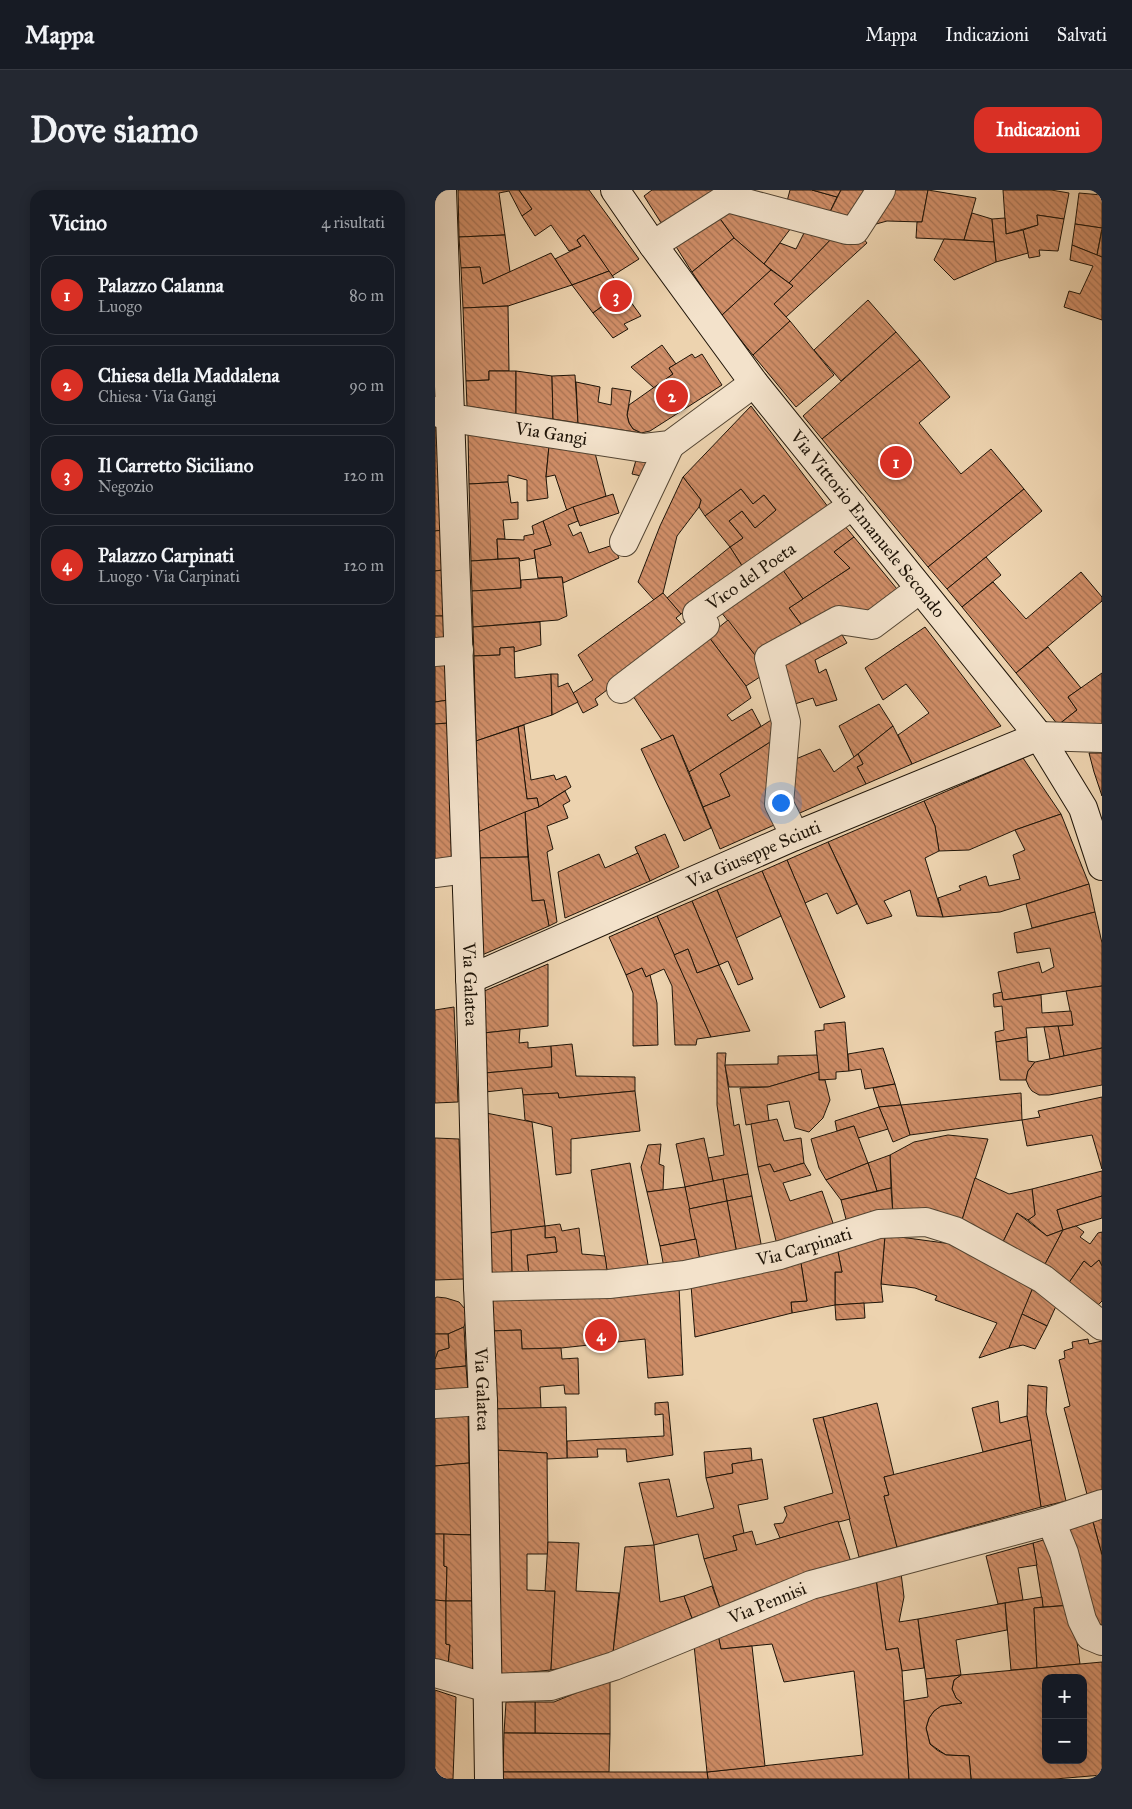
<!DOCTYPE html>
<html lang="it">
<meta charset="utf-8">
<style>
:root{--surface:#171b24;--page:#242831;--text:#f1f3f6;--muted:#9ea1a6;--line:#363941;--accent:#d93025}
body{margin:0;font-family:"IM FELL Great Primer",serif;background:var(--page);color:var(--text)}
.controls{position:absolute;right:15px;bottom:15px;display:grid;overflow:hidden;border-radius:10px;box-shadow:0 2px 12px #0003}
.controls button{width:45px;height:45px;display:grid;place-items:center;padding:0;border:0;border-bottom:1px solid var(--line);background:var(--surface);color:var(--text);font:25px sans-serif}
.you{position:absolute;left:345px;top:612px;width:18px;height:18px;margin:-12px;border:4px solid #fff;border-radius:50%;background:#1a73e8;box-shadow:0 0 0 8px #1a73e833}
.badge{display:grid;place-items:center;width:32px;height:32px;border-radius:50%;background:var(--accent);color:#fff;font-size:16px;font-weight:700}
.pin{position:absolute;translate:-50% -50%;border:2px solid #fff;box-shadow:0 1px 5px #0006}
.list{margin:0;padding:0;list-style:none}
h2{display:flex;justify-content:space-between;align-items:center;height:65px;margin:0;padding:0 20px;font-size:21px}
h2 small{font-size:16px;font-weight:400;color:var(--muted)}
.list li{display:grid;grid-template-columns:32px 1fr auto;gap:15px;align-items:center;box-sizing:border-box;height:80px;margin:0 10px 10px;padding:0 10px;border:1px solid var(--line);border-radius:15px}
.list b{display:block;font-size:19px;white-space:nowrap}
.list p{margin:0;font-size:16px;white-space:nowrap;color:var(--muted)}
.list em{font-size:16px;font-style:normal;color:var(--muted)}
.map{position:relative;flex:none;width:667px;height:1589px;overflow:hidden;border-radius:15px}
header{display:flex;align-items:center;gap:30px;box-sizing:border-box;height:70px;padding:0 25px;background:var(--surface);border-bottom:1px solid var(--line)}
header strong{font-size:24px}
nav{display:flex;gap:28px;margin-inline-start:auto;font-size:18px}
.intro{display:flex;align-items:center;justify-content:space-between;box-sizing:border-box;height:120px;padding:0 30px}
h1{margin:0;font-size:35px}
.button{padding:12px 22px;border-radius:15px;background:var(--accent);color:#fff;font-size:18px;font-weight:700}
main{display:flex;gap:30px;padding:0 30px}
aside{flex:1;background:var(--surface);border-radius:15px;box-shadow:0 2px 12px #0003}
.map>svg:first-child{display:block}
</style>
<header>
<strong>Mappa</strong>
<nav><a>Mappa</a><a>Indicazioni</a><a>Salvati</a></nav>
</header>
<div class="intro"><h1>Dove siamo</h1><a class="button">Indicazioni</a></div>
<main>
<aside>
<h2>Vicino<small>4 risultati</small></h2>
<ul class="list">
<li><span class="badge">1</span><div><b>Palazzo Calanna</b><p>Luogo</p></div><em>80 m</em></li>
<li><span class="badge">2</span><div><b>Chiesa della Maddalena</b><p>Chiesa · Via Gangi</p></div><em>90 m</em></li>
<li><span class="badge">3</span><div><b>Il Carretto Siciliano</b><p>Negozio</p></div><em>120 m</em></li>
<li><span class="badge">4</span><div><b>Palazzo Carpinati</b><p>Luogo · Via Carpinati</p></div><em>120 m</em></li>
</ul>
</aside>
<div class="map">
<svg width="667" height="1589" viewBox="0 0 667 1589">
<defs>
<pattern id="building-back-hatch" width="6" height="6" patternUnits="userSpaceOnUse" patternTransform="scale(1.25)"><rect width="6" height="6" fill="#d08e68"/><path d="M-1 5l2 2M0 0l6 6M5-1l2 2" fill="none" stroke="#a87354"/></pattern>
</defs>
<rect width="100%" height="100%" fill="#edd3af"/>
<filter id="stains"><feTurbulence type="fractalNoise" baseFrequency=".004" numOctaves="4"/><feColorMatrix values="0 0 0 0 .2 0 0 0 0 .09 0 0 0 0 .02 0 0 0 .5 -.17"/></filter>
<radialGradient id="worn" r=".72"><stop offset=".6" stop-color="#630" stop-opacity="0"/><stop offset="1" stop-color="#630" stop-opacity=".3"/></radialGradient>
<!-- building -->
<g fill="url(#building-back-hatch)" stroke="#1e1408" fill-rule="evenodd">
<polygon points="23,0 84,0 97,19 87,26 74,1 64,3 70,45 24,47"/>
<polygon points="84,0 154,0 204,69 177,86 149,45 142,50 146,56 134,61 116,35 100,46 87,26 97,19"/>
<polygon points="217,0 286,0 230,39 209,6"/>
<polygon points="355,0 377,0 402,7 392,28 351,15"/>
<polygon points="377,0 406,0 402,7"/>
<polygon points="406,0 436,0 413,34 392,28"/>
<polygon points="456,0 493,0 487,32 452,31 434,36"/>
<polygon points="493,0 541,8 529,50 481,48 482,32 487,32"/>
<polygon points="568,0 616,0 634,3 629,29 602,25 603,35 571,44"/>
<polygon points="644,3 667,5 667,38 640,34"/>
<polygon points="291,21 359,34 329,74 299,48 283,26"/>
<polygon points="537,23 557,29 559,52 529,50"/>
<polygon points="602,25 629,29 623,61 604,60 605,66 594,68 588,40 603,35"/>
<polygon points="283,26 299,48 257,82 240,55"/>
<polygon points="570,28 571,44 588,40 593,63 561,72 557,29"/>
<polygon points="640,34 667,38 662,65 637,55"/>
<polygon points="372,37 402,43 354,93 329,74 345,53 361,59"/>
<polygon points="667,40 667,67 662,65"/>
<polygon points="402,43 428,48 432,53 351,127 339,114 358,96 354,93"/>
<polygon points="70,45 75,82 48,94 45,77 26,78 24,47"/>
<polygon points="149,45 174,81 137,95 120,69 146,56 142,50"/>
<polygon points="299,48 336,80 286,126 257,82"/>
<polygon points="509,49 559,52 561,72 519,90 499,70"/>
<polygon points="637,55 667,67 667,130 629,117 634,101 645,104 658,76 635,70"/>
<polygon points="116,63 137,95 73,116 28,118 26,78 45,77 48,94"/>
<polygon points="336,80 358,96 339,114 355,131 318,165 286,126"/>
<polygon points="174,81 188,101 158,123 137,95"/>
<polygon points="188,101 206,126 189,134 193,139 178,148 158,123"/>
<polygon points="433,110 461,142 406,191 379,160"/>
<polygon points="73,116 74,181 54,181 54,190 31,191 28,118"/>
<polygon points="355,131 399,185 361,217 318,165"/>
<polygon points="461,142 485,170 387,249 368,226"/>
<polygon points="227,155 241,174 234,178 238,184 219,198 196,177"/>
<polygon points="257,164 260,168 267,164 287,195 215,241 206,243 198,239 194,233 192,225 194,215 238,184 234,178"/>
<polygon points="485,170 515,207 484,233 526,284 556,259 589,299 493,377 387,249"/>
<polygon points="54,181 81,181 81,224 32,216 31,191 54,190"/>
<polygon points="81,181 117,186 118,229 81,224"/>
<polygon points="140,185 143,233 118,229 117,186"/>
<polygon points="141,192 165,197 163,212 176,215 177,198 196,201 192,225 194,233 198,239 206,243 143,233"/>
<polygon points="316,216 397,322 311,382 295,357 308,348 294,331 307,321 320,338 341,320 329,305 318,314 306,299 270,326 264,317 266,310 248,287"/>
<polygon points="0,237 3,238 7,340 0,341"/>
<polygon points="33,242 114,256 111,287 113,308 92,311 92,290 73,285 73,292 34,294"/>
<polygon points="114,256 160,263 171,306 132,321 120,285 111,287"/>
<polygon points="201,270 222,274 215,288 197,284"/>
<polygon points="248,287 266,310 264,317 242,346 228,403 219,410 203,392 225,336"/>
<polygon points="73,292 76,313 83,312 83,329 68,330 70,349 62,349 63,369 36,371 34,294"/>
<polygon points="306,299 318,314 329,305 341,320 320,338 307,321 294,331 308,348 295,357 270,326"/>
<polygon points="589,299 607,321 512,399 493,377"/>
<polygon points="178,304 184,323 145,336 138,317"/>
<polygon points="138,317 143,331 133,335 138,346 146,342 154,363 178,355 184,368 128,393 127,387 103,388 99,360 116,355 108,331"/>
<polygon points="108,331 116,355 99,360 100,368 85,371 84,368 63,369 62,349 89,350 89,346 99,344 97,336"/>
<polygon points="409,335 419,347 399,362 415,378 368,409 345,376"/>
<polygon points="7,340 8,380 0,381 0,341"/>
<polygon points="419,347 462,399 435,421 371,441 354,418 415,378 399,362"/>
<polygon points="295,357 311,382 246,424 232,408"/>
<polygon points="551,367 566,385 527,417 512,399"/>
<polygon points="84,368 86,398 37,401 36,371"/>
<polygon points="345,376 368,409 354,418 371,441 323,469 282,417"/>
<polygon points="8,380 10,426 0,426 0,381"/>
<polygon points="646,382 667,407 667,411 581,483 527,417 558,392 591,429"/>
<polygon points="127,387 132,426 123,430 38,437 37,401 86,398 86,390"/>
<polygon points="228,403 246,424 241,428 252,440 160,509 163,515 148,523 138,503 158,490 143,465"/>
<polygon points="0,426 10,426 11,453 0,454"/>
<polygon points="293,430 323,469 331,483 311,496 273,446"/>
<polygon points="105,432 106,455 79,462 79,457 65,458 65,465 39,466 38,437"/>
<polygon points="490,437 566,536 477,574 463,545 494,523 471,494 448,510 430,478"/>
<polygon points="403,438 412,453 380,470 384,483 391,479 402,510 381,516 378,508 357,515 343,472"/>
<polygon points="273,446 311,496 316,508 292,525 297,531 317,519 326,536 254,582 238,545 227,550 196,503"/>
<polygon points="79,457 80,488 116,484 117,525 41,551 39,466 65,465 65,458"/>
<polygon points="613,457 646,498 633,507 642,520 623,535 581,483"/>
<polygon points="12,465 13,510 0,512 0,466"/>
<polygon points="667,483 667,536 623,535 642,520 633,507"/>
<polygon points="116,484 123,484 123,497 133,493 143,512 117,525"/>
<polygon points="13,510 14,533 0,534 0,512"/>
<polygon points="444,514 458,536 419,567 404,536"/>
<polygon points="341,527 340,549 285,584 295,606 268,617 254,582"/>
<polygon points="14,533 17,671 0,673 0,534"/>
<polygon points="89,535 96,590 119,585 121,590 131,586 136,597 104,617 102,608 92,609 83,537"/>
<polygon points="458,536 477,574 431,594 422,577 428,574 423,564"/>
<polygon points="83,537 92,609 102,608 104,617 43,642 41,551"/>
<polygon points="238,545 276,638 249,651 206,559"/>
<polygon points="340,549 346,632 285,659 268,617 295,606 285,584"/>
<polygon points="385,559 399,582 423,564 428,574 422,577 431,594 358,626 351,573"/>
<polygon points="654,563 667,563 667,606 659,582"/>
<polygon points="588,568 626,624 580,640 534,660 504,661 500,636 489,611"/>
<polygon points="130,601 135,611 128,615 133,628 112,636 118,659 112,662 122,732 114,736 109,710 97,711 90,622 104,617"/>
<polygon points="489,611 500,636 504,661 490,668 508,727 482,726 475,700 449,711 457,726 432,734 393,652"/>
<polygon points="90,622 93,667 44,668 43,642"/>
<polygon points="626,624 654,694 565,722 508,727 503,708 526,700 524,696 551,686 554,696 585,689 578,665 590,660 580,640"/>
<polygon points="230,644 244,677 215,691 200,657"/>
<polygon points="393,652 422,714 402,724 392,703 370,713 352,670"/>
<polygon points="203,663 215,691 130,728 123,682 164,664 170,678"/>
<polygon points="93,667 97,711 109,710 114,736 47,765 44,668"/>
<polygon points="352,670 410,807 385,818 327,681"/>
<polygon points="327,681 346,726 301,748 282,700"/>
<polygon points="654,694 660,722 597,738 591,714"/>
<polygon points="282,700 318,789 303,795 293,771 284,775 257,711"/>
<polygon points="257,711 284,775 262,783 253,759 239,765 222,726"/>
<polygon points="660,722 667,753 667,796 568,810 563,782 604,772 607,783 619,777 615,758 582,763 579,743"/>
<polygon points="222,726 276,847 262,849 261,855 240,855 237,796 229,779 211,787 207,778 191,785 174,747"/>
<polygon points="253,759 262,783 284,775 315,841 276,847 239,765"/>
<polygon points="113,774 113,836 49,843 47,802"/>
<polygon points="207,778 211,787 215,785 222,813 223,855 198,856 198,803 191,785"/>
<polygon points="667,796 667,858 629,866 623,836 638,835 631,801"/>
<polygon points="567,802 568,810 606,805 607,823 636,821 638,835 591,838 592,847 561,852 560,842 569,840 567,816 559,817 558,804"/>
<polygon points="19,817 23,912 0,913 0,820"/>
<polygon points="410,832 414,881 401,882 401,889 384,890 380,841 389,840 389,834"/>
<polygon points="623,836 629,866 615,869 609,837"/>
<polygon points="85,839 84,853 93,852 93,858 116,856 117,877 50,883 49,843"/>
<polygon points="592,847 593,871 600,872 593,881 591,890 565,890 561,852"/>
<polygon points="137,854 141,886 200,887 200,901 124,908 123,903 88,905 87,898 50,902 50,883 117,877 116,856"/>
<polygon points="448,858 460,894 430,899 426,879 414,881 413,864"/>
<polygon points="667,858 667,895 614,905 604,905 597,901 594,897 591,890 593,881 600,872"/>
<polygon points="282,863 291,863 290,875 299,936 304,934 313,984 278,991 273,968 289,965 282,915"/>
<polygon points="382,865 384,882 333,897 294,897 290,875 343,874 343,866"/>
<polygon points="384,882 384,890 390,890 395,910 388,928 374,942 360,938 354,911 332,915 334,931 311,935 305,898 333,897"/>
<polygon points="460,894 466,915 444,917 438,898"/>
<polygon points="200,901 205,941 136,949 136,983 121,985 117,937 90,930 88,905 123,903 124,908"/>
<polygon points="586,903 587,930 475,945 466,915"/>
<polygon points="667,907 667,979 657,945 592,956 587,930 605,927 603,921"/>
<polygon points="466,915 475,945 458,952 444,917"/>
<polygon points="444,917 453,939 423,948 419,936 402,941 400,931"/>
<polygon points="51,923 97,932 110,1036 55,1043"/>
<polygon points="342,929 349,951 366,948 369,973 339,982 335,974 323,977 316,934"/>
<polygon points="419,936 433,973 391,990 384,978 376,949"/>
<polygon points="513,945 553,949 527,1030 458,1026 455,965 479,952"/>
<polygon points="0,948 24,949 29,1089 0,1090"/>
<polygon points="269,948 278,991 250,997 241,954"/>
<polygon points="226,954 224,974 229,976 228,1000 212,1002 206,977 213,955"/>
<polygon points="455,965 456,998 442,1001 433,973"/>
<polygon points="195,973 214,1080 173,1087 156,980"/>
<polygon points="369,973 376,985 348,993 355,1011 387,1001 400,1039 343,1059 323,977 335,974 339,982"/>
<polygon points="433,973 442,1001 406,1010 391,990"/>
<polygon points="667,981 667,1006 622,1020 628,1040 612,1046 593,1030 600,1025 597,999"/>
<polygon points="313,984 317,1006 292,1011 288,989"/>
<polygon points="540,988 574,1004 597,999 600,1025 593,1030 582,1023 567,1054 527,1030"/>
<polygon points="288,989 292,1011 254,1019 250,997"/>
<polygon points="250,997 261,1049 225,1056 212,1002"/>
<polygon points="456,998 458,1026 413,1037 406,1010"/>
<polygon points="317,1006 327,1059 302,1064 292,1011"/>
<polygon points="667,1006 667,1028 628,1040 622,1020"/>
<polygon points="292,1011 302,1064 265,1071 254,1019"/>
<polygon points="582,1023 612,1046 628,1040 608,1078 567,1054"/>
<polygon points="125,1034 127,1041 144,1038 147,1064 170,1066 173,1087 94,1087 92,1065 122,1062 120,1047 110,1048 110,1036"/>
<polygon points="110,1036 110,1048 120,1047 122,1062 92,1065 94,1087 77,1087 76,1040"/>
<polygon points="641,1036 649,1042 645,1047 655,1054 663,1043 667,1042 667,1076 664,1070 656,1077 649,1071 633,1094 608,1078 628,1040"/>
<polygon points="76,1040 77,1087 56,1086 55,1043"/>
<polygon points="450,1045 517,1054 599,1095 574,1158 544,1168 562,1133 500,1110 502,1106 480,1098 446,1094"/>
<polygon points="450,1045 446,1094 448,1112 400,1115 400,1082 407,1082 402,1057"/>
<polygon points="261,1049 265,1071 229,1078 225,1056"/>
<polygon points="402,1057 407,1082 400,1082 400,1115 357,1123 356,1112 372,1111 365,1067"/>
<polygon points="365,1067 372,1111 356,1112 357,1123 260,1147 256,1095"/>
<polygon points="664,1070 667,1076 667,1111 661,1117 633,1094 649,1071 656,1077"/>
<polygon points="599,1095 622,1114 612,1136 587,1124"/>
<polygon points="244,1097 248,1185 213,1188 210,1149 126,1158 87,1159 86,1140 55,1141 54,1106"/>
<polygon points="2,1107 11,1108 24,1112 30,1119 31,1129 29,1137 13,1144 0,1144 0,1108"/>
<polygon points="429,1113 430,1128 401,1130 400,1115"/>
<polygon points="587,1124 612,1136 600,1159 588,1155 574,1158"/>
<polygon points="29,1137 31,1176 0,1179 0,1169 3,1161 14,1158 13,1144"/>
<polygon points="86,1140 87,1159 126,1158 127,1169 143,1168 144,1204 130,1204 129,1195 105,1197 106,1218 57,1219 55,1141"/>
<polygon points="0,1144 13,1144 14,1158 3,1161 0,1169"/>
<polygon points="653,1149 654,1154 667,1151 667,1303 653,1308 629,1218 635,1216 624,1170 630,1168 629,1161 638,1158 637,1152"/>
<polygon points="31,1176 33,1203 0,1205 0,1179"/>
<polygon points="593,1195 612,1197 611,1222 631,1311 606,1317 592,1226"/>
<polygon points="563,1211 565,1233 592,1226 596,1250 548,1262 537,1218"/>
<polygon points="233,1212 238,1265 192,1272 191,1259 162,1259 163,1267 132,1268 132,1251 229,1246 228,1224 220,1225 220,1213"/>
<polygon points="442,1213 459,1285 449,1287 454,1305 449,1306 462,1357 424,1367 388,1227"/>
<polygon points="131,1217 132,1268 112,1269 112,1263 59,1260 57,1219"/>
<polygon points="33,1222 34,1273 0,1276 0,1224"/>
<polygon points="388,1227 415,1329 345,1348 339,1334 348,1333 352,1325 349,1317 398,1303 378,1229"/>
<polygon points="596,1250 606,1317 462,1357 449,1306 454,1305 449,1287"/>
<polygon points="316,1258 317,1271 297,1274 298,1283 271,1288 269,1262"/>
<polygon points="59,1260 112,1263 113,1364 92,1364 92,1400 120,1401 116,1480 66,1485"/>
<polygon points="327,1269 333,1309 303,1315 309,1343 298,1346 302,1360 269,1369 263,1344 219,1355 204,1293 234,1289 242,1327 279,1318 271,1288 298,1283 297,1274"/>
<polygon points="34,1273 36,1345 0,1344 0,1276"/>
<polygon points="667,1329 667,1365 658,1332"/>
<polygon points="403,1331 416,1372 285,1418 269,1369 302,1360 298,1346 317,1341 321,1355"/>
<polygon points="658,1332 667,1365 667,1435 657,1430 631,1340"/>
<polygon points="0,1344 9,1344 9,1376 12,1377 11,1411 0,1410"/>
<polygon points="9,1344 36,1345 37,1411 11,1411 12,1377 9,1376"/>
<polygon points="612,1349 637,1415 608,1417 598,1353"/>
<polygon points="113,1352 144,1353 141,1401 184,1403 178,1463 139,1476 116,1480 120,1401 110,1401"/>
<polygon points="598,1353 602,1375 583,1378 588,1410 563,1414 551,1366"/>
<polygon points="219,1355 225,1412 249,1406 257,1428 178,1463 190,1357"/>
<polygon points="466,1383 469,1407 464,1432 483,1429 489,1478 467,1481 463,1458 451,1460 441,1389"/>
<polygon points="441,1389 451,1460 463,1458 467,1481 474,1589 273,1589 272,1582 428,1565 419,1481 349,1492 337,1454 286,1459 283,1445 370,1409"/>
<polygon points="277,1396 285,1418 257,1428 249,1406"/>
<polygon points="607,1407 608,1417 599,1418 602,1478 576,1480 570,1413"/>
<polygon points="0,1410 11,1411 11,1454 15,1455 13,1475 0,1472"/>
<polygon points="11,1411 37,1411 39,1482 13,1475 15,1455 11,1454"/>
<polygon points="570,1413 572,1440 521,1450 526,1485 491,1489 483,1429"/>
<polygon points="637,1415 645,1474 602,1478 599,1418"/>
<polygon points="283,1445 286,1459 317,1456 330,1576 272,1582 259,1455"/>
<path d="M 667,1472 L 667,1585 L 620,1589 L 536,1589 L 534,1566 L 511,1565 L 495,1554 L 491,1538 L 494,1528 L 499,1521 L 506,1516 L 527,1513 L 521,1508 L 517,1499 L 519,1490 L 526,1485 ZM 611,1488 L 648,1488 L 648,1570 L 611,1570 Z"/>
<polygon points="526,1485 519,1490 517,1499 521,1508 527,1513 506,1516 499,1521 494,1528 491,1538 495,1554 502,1560 511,1565 534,1566 536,1589 474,1589 469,1511 493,1507 491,1489"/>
<polygon points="175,1489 175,1544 100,1543 100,1512 119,1512"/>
<polygon points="0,1500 21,1507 18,1589 0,1589"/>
<polygon points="71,1512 100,1512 100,1543 69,1543"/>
<polygon points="69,1543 175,1544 174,1582 68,1582"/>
<polygon points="68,1582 272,1582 273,1589 68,1589"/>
</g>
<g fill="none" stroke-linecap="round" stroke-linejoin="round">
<!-- street casing -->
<g stroke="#524432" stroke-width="30">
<g id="street">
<polyline points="218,55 292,8 412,40 420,40 446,0"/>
<path id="s1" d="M 0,221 L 16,228 L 209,258 L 235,255 L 319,193"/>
<polyline points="189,352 235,255"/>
<polyline points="0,462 24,460"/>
<path id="s2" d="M 186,499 L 270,435 L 262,424 L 418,315"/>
<polyline points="604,546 667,548"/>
<polyline points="360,646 344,614 351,532 334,468 404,430 437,435 485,399"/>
<polyline points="0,683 31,679"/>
<path id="s3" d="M 43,1097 L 174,1094 L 250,1085 L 345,1065 L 444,1034 L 491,1032 L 520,1041 L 608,1089 L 667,1136"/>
<polyline points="0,1214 48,1211"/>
<polyline points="616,1331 629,1363 647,1430 655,1446 667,1451"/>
<path id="s4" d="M 0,1483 L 53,1498 L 116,1496 L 179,1476 L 376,1395 L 616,1331 L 667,1314"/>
</g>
</g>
<!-- secondary casing -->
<g stroke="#1e1408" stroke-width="30">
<g id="secondary">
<path id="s5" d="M 7,0 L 36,813 L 43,1097 L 48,1211 L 54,1589"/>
<path id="s6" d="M 180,0 L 218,55 L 319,193 L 604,546 L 648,618 L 667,676"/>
<path id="s7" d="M 35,789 L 360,646 L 604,546"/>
</g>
</g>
<!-- street -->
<use href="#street" stroke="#f3e2cb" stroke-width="28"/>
<!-- secondary -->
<use href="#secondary" stroke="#f3e2cb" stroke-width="28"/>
</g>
<g text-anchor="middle" stroke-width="5" stroke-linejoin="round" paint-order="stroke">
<!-- street labels -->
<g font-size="18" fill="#1e1408" stroke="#f3e2cb">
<text dy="6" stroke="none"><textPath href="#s1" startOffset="119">Via Gangi</textPath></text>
<text dy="6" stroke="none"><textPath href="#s6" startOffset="419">Via Vittorio Emanuele Secondo</textPath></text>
<text dy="6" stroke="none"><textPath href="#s2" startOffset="185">Vico del Poeta</textPath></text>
<text dy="6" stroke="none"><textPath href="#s7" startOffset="310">Via Giuseppe Sciuti</textPath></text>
<text dy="6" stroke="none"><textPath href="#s5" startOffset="795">Via Galatea</textPath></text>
<text dy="6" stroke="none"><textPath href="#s3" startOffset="330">Via Carpinati</textPath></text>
<text dy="6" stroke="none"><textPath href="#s5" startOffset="1200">Via Galatea</textPath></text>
<text dy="6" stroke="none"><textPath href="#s4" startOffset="350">Via Pennisi</textPath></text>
</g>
</g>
<rect width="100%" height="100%" filter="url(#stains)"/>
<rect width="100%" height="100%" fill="url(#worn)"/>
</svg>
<div class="controls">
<button>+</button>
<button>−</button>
</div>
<div class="you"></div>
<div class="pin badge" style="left:461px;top:272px">1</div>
<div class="pin badge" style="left:237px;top:206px">2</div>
<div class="pin badge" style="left:181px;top:106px">3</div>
<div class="pin badge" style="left:166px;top:1145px">4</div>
</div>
</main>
